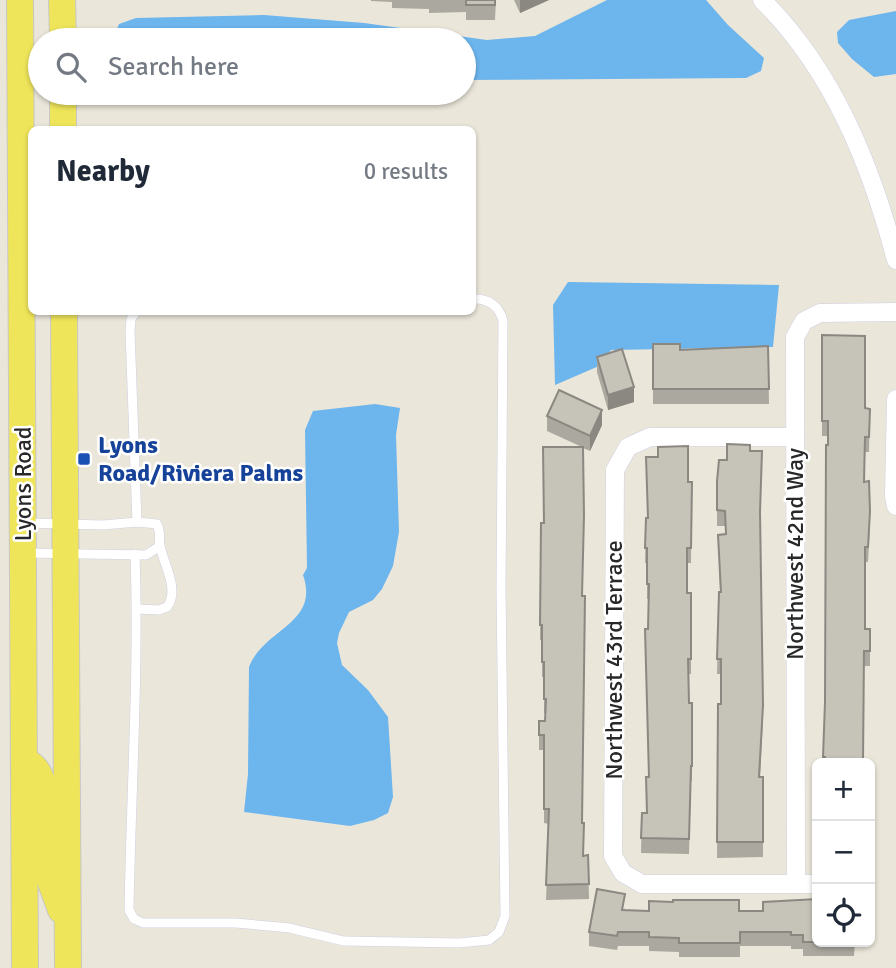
<!DOCTYPE html>
<meta charset="utf-8">
<style>
:root{--surface:#fff;--page:#f6f6f7;--text:#1f2937;--muted:#747a83;--line:#e0e1e3}
body{margin:0;font-family:Signika,sans-serif;background:var(--page);color:var(--text)}
.controls{position:absolute;right:21px;bottom:21px;display:grid;overflow:hidden;border-radius:10px;box-shadow:0 2px 5px #0004}
.controls button{width:63px;height:63px;display:grid;place-items:center;padding:0;border:0;border-bottom:2px solid var(--line);background:var(--surface);color:var(--text);font:35px sans-serif}
.list{margin:0;padding:0;list-style:none}
h2{display:flex;justify-content:space-between;align-items:center;height:91px;margin:0;padding:0 28px;font-size:30px}
h2 small{font-size:23px;font-weight:400;color:var(--muted)}
.icon{flex:none;width:38px;height:38px;fill:none;stroke:currentColor;stroke-width:2;stroke-linecap:round;stroke-linejoin:round}
.map{position:relative;flex:none;width:896px;height:968px;overflow:hidden}
.search{position:absolute;background:var(--surface);box-shadow:0 2px 5px #0004;left:28px;top:28px;width:448px;height:77px;display:flex;align-items:center;gap:18px;box-sizing:border-box;padding:0 24px;border-radius:38px;color:var(--muted);font-size:26px}
.panel{position:absolute;background:var(--surface);box-shadow:0 2px 5px #0004;left:28px;top:126px;width:448px;height:189px;border-radius:10px}
.map>svg:first-child{display:block}
</style>
<div class="map">
<svg width="896" height="968" viewBox="0 0 896 968">
<rect width="100%" height="100%" fill="#ebe6da"/>
<!-- water -->
<g fill="#6cb5ed">
<polygon points="607,0 706,0 728,25 764,58 761,71 746,78 464,80 464,40 113,40 119,24 136,18 264,15 364,23 487,40 535,36"/>
<polygon points="896,11 896,74 874,77 852,59 838,43 837,32 849,20"/>
<polygon points="568,282 779,285 773,347 611,350 599,366 555,385 553,305"/>
<path d="M 375,404 L 400,408 L 396,435 L 399,532 L 393,566 L 382,589 L 373,600 L 349,612 L 339,633 L 337,643 L 342,665 L 368,690 L 388,717 L 393,797 L 388,813 L 374,820 L 350,826 L 244,812 L 248,774 L 249,667 C 264,628 320,624 303,575 L 307,568 L 305,430 L 313,411 Z"/>
</g>
<g fill="none" stroke-linecap="round" stroke-linejoin="round">
<!-- service casing -->
<g stroke="#cfcfe1" stroke-width="10">
<g id="service">
<polyline points="136,312 131,319 130,331 137,522"/>
<path d="M 26,523 L 103,525 L 137,522 L 157,524 C 162,536 158,537 160,546 C 164,565 180,590 167,607 L 159,610 L 137,609"/>
<polyline points="25,553 146,555 160,546"/>
<path d="M 135,554 C 139,673 131,791 129,910 L 134,919 L 143,923 L 236,923 L 290,928 L 344,941 L 459,943 L 489,940 L 499,932 L 505,916 L 501,588 L 503,321 C 499,305 488,298 472,299"/>
</g>
</g>
<!-- minor casing -->
<g stroke="#cfcfe1" stroke-width="19">
<g id="minor">
<path d="M 762,0 C 833,70 871,165 896,260"/>
<polyline points="896,399 894,496 896,506"/>
<polyline points="795,437 650,437 628,447 615,470 613,856 623,873 642,884 817,884"/>
<polyline points="796,884 795,337 804,321 820,313 896,312"/>
</g>
</g>
<!-- primary casing -->
<g stroke="#c7c7c7" stroke-width="28">
<g id="primary">
<polyline points="20,0 25,968"/>
<polyline points="62,0 63,40"/>
<polyline points="63,93 63,130"/>
<polyline points="64,312 68,968"/>
<path d="M 24,760 C 35,766 39,772 43,784 L 43,861 L 61,910"/>
</g>
</g>
<!-- service -->
<use href="#service" stroke="#fff" stroke-width="9"/>
<!-- minor -->
<use href="#minor" stroke="#fff" stroke-width="18"/>
<!-- primary -->
<use href="#primary" stroke="#efe55a" stroke-width="26"/>
</g>
<!-- wall -->
<g fill="#aaa89f">
<polygon points="371,0 496,0 495,20 466,20 466,12 429,13 429,9 392,8 392,2 371,1"/>
<polygon points="514,0 549,0 520,13"/>
<polygon points="822,335 865,408 870,409 869,452 865,452 865,482 870,526 868,562 865,562 865,629 870,629 870,666 864,666 863,763 823,763 825,702 828,436 822,436"/>
<polygon points="653,344 680,350 768,346 769,404 653,404"/>
<polygon points="597,357 634,402 608,410 597,372"/>
<polygon points="547,416 602,425 590,451 583,448 582,823 583,856 588,855 589,899 546,900 549,824 544,823 544,750 539,750 539,721 545,721 545,713 544,713 544,677 542,677 542,640 540,640 541,523 544,523 582,447 547,431"/>
<polygon points="750,451 760,522 763,720 760,777 763,777 763,857 717,858 718,704 721,704 721,674 717,674 719,592 720,592 718,535 726,534 725,526 717,526 717,481 727,460"/>
<polygon points="688,482 692,482 691,563 687,563 687,593 691,593 691,674 688,674 692,766 692,781 691,781 689,854 641,853 642,813 646,813 648,777 649,599 647,599 647,563 645,563 646,518 647,518"/>
<polygon points="625,908 624,911 739,911 855,942 854,956 803,956 803,949 791,949 791,946 740,946 740,957 679,957 679,952 649,951 649,946 618,946 617,950 589,946 589,932"/>
</g>
<!-- shaded-wall -->
<g fill="#8b8882">
<polygon points="520,0 549,0 520,13"/>
<polygon points="634,387 634,402 608,410 608,395"/>
<polygon points="602,410 602,425 590,451 590,436"/>
</g>
<!-- building -->
<g fill="#c6c3b9" stroke="#8b8882" stroke-width="2">
<rect x="466" y="0" width="29" height="5"/>
<polygon points="822,335 865,336 865,408 870,409 869,437 865,437 864,482 869,481 870,511 868,547 865,547 865,629 870,629 870,651 864,651 863,763 825,763 825,757 823,757 825,702 826,445 828,445 828,421 822,421"/>
<polygon points="653,344 680,344 680,350 768,346 769,389 653,389"/>
<polygon points="622,349 634,387 608,395 597,357"/>
<polygon points="559,390 602,410 590,436 547,416"/>
<polygon points="727,444 750,445 750,451 762,451 760,512 763,705 759,777 763,777 763,842 717,842 718,704 721,704 721,659 717,659 719,592 721,592 718,535 726,534 725,511 717,510 717,481 719,460 727,460"/>
<polygon points="688,446 688,482 692,482 691,548 687,548 687,593 691,593 691,659 688,659 689,703 692,703 692,766 691,766 689,839 641,838 642,813 647,813 646,777 649,777 645,629 648,629 649,584 647,584 647,548 645,548 646,518 648,518 646,457 658,457 658,447"/>
<polygon points="543,447 583,447 584,515 582,596 585,596 582,823 584,823 583,856 588,855 589,884 546,885 549,809 544,809 544,735 539,735 539,721 545,721 546,699 544,699 544,662 542,662 542,625 540,625 541,523 544,523"/>
<polygon points="597,889 625,894 622,910 649,911 649,901 673,902 673,900 739,900 739,911 763,911 763,902 817,899 817,942 854,942 803,942 803,935 791,935 791,932 740,932 740,943 679,943 679,938 649,937 649,932 618,932 617,936 589,932"/>
</g>
<!-- markers -->
<rect fill="#1a4fb4" stroke="#fff" stroke-width="2.5" x="77" y="452" width="14" height="14" rx="3.5"/>
<g text-anchor="middle" stroke-width="5" stroke-linejoin="round" paint-order="stroke">
<!-- transit labels -->
<g font-size="24" font-weight="bold" fill="#164399" stroke="#fff" text-anchor="start">
<text x="98" y="453">Lyons<tspan x="98" dy="28">Road/Riviera Palms</tspan></text>
</g>
<!-- street labels -->
<g font-size="24" fill="#282828" stroke="#fff">
<text transform="translate(23 484) rotate(-90)" y="8">Lyons Road</text>
<text transform="translate(795 554) rotate(-90)" y="8">Northwest 42nd Way</text>
<text transform="translate(614 660) rotate(-90)" y="8">Northwest 43rd Terrace</text>
</g>
</g>
</svg>
<div class="controls">
<button>+</button>
<button>−</button>
<button><svg class="icon" aria-label="locate" viewBox="0 0 24 24"><circle cx="12" cy="12" r="6"/><path d="M12 2v4M12 18v4M2 12h4M18 12h4"/></svg></button>
</div>
<div class="search"><svg class="icon" aria-label="search" viewBox="0 0 24 24"><circle cx="10" cy="10" r="6"/><path d="M15 15l6 6"/></svg>Search here</div>
<section class="panel">
<h2>Nearby<small>0 results</small></h2>
<ul class="list">
</ul>
</section>
</div>
